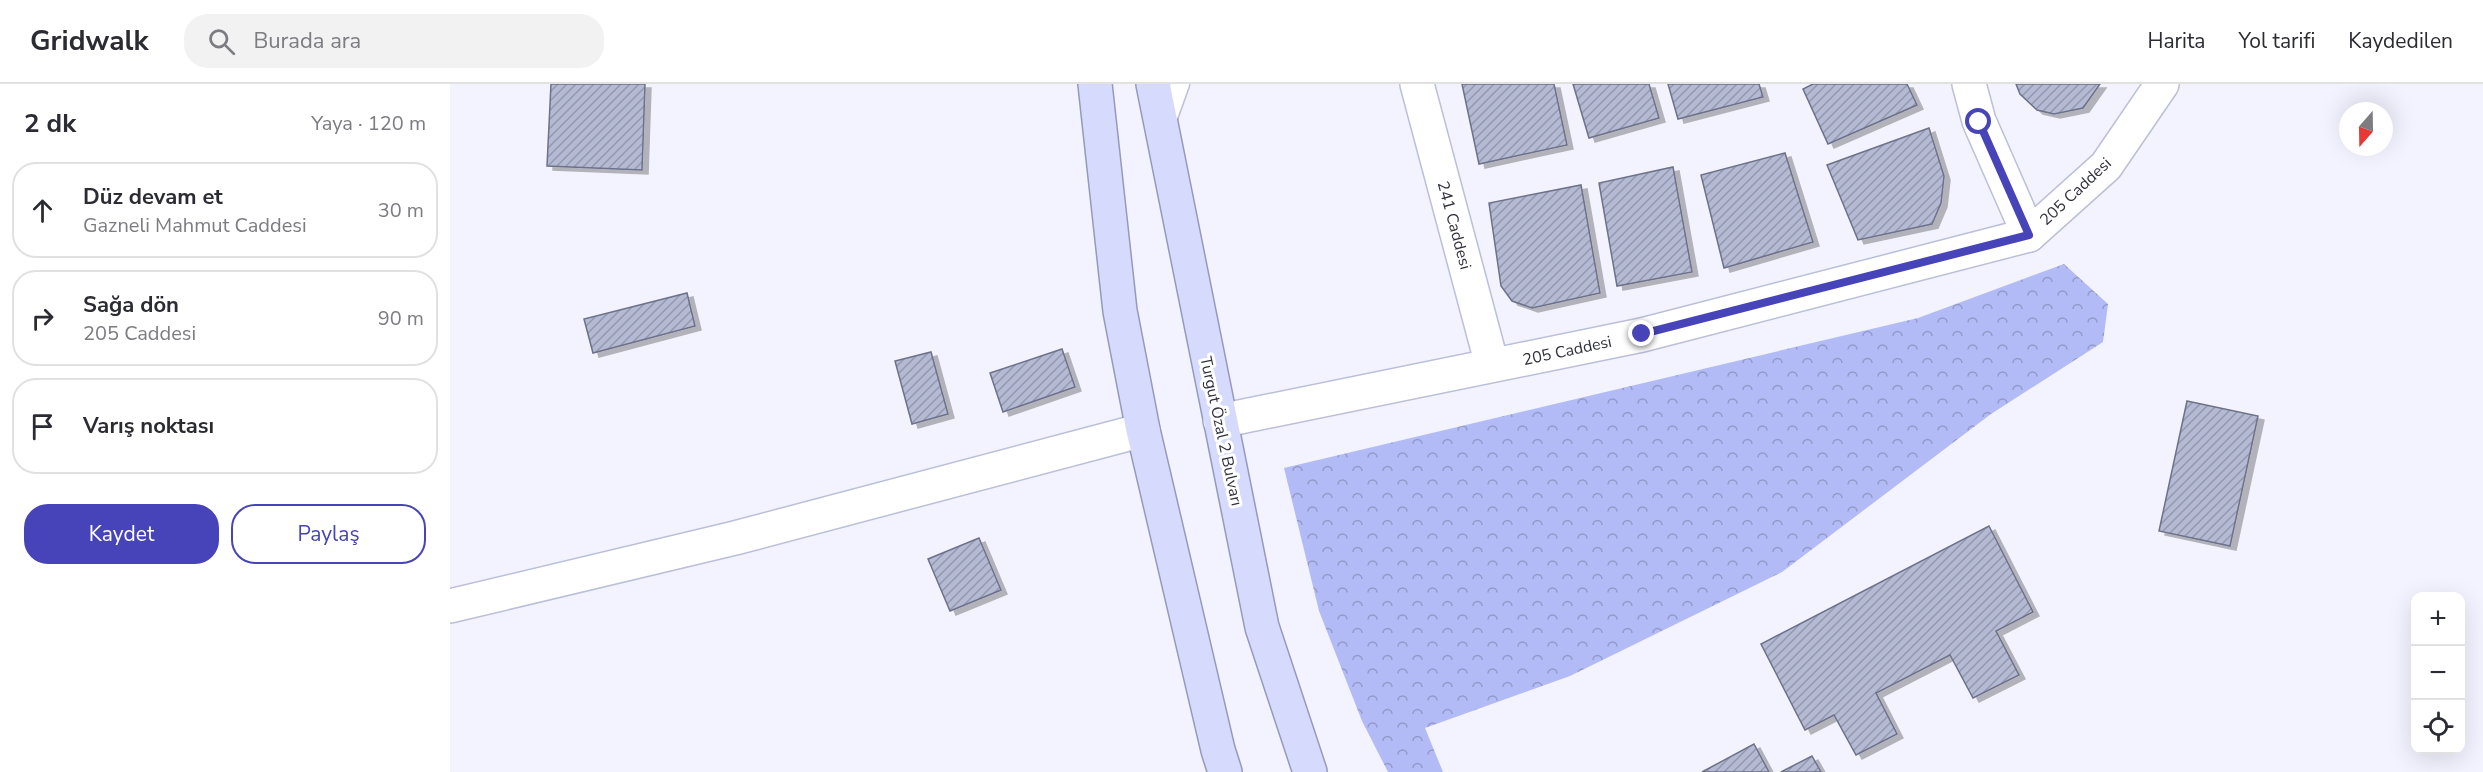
<!DOCTYPE html>
<html lang="tr">
<meta charset="utf-8">
<style>
:root{--surface:#fff;--page:#f2f2f3;--text:#2b2b33;--muted:#7c7c81;--line:#e1e1e2;--accent:#4743b8}
body{margin:0;font-family:"Nunito Sans",sans-serif;background:var(--page);color:var(--text)}
.controls{position:absolute;right:18px;bottom:18px;display:grid;overflow:hidden;border-radius:12px;box-shadow:0 6px 24px #0002}
.controls button{width:54px;height:54px;display:grid;place-items:center;padding:0;border:0;border-bottom:2px solid var(--line);background:var(--surface);color:var(--text);font:30px sans-serif}
.compass{position:absolute;left:1889px;top:18px;width:54px;height:54px;border-radius:50%;background:var(--surface);box-shadow:0 6px 24px #0002;rotate:200deg}
.stop{position:absolute;width:18px;height:18px;margin:-14px;border:4px solid #4743b8;border-radius:50%;background:#fff}
.stop.end{background:#4743b8;border-color:#fff;box-shadow:0 2px 6px #0008}
.list{margin:0;padding:0;list-style:none}
h2{display:flex;justify-content:space-between;align-items:center;height:78px;margin:0;padding:0 24px;font-size:26px}
h2 small{font-size:20px;font-weight:400;color:var(--muted)}
.list li{display:grid;grid-template-columns:39px 1fr auto;gap:18px;align-items:center;box-sizing:border-box;height:96px;margin:0 12px 12px;padding:0 12px;border:2px solid var(--line);border-radius:24px}
.list b{display:block;font-size:22px;white-space:nowrap}
.list p{margin:0;font-size:20px;white-space:nowrap;color:var(--muted)}
.list em{font-size:20px;font-style:normal;color:var(--muted)}
.actions{display:flex;gap:12px;padding:18px 24px}
.actions a{flex:1;padding:14px 0;border:2px solid var(--accent);border-radius:24px;text-align:center;font-size:21px;color:var(--accent)}
.actions .main{background:var(--accent);color:#fff}
.icon{flex:none;width:33px;height:33px;fill:none;stroke:currentColor;stroke-width:2;stroke-linecap:round;stroke-linejoin:round}
.map{position:relative;flex:none;width:2033px;height:688px;overflow:hidden}
header{display:flex;align-items:center;gap:36px;box-sizing:border-box;height:84px;padding:0 30px;background:var(--surface);border-bottom:2px solid var(--line)}
header strong{font-size:28px}
nav{display:flex;gap:33px;margin-inline-start:auto;font-size:21px}
.search{width:420px;height:54px;background:var(--page);display:flex;align-items:center;gap:15px;box-sizing:border-box;padding:0 21px;border-radius:24px;color:var(--muted);font-size:22px}
main{display:flex}
aside{flex:1;background:var(--surface)}
.map>svg:first-child{display:block}
</style>
<header>
<strong>Gridwalk</strong>
<div class="search"><svg class="icon" aria-label="search" viewBox="0 0 24 24"><circle cx="10" cy="10" r="6"/><path d="M15 15l6 6"/></svg>Burada ara</div>
<nav><a>Harita</a><a>Yol tarifi</a><a>Kaydedilen</a></nav>
</header>
<main>
<aside>
<h2>2 dk<small>Yaya · 120 m</small></h2>
<ul class="list">
<li><svg class="icon" aria-label="ahead" viewBox="0 0 24 24"><path d="M12 20V5M6 11l6-6 6 6"/></svg><div><b>Düz devam et</b><p>Gazneli Mahmut Caddesi</p></div><em>30 m</em></li>
<li><svg class="icon" aria-label="right" viewBox="0 0 24 24"><path d="M7 20v-9h11M14 6l5 5-5 5"/></svg><div><b>Sağa dön</b><p>205 Caddesi</p></div><em>90 m</em></li>
<li><svg class="icon" aria-label="arrive" viewBox="0 0 24 24"><path d="M6 21V4h12l-3 4 3 4H6"/></svg><div><b>Varış noktası</b></div></li>
</ul>
<div class="actions"><a class="main">Kaydet</a><a>Paylaş</a></div>
</aside>
<div class="map">
<svg width="2033" height="688" viewBox="0 0 2033 688">
<defs>
<pattern id="forest-crowns" width="20" height="18" patternUnits="userSpaceOnUse" patternTransform="scale(1.5)"><rect width="20" height="18" fill="#b3bbf7"/><path d="M2 6a3 3 0 1 1 6 0M12 15a3 3 0 1 1 6 0" fill="none" stroke="#9299c9"/></pattern>
<pattern id="building-hatch" width="6" height="6" patternUnits="userSpaceOnUse" patternTransform="scale(1.5)"><rect width="6" height="6" fill="#b5bad4"/><path d="M-1 1l2-2M0 6l6-6M5 7l2-2" fill="none" stroke="#9498ad"/></pattern>
<filter id="shadow"><feDropShadow dx="6" dy="4" stdDeviation="0" flood-color="#0004"/></filter>
</defs>
<rect width="100%" height="100%" fill="#f2f3fe"/>
<!-- forest -->
<polygon fill="url(#forest-crowns)" points="1614,180 1658,220 1653,258 1541,330 1332,488 1120,592 975,644 993,688 938,688 912,637 869,527 834,384 1468,234"/>
<!-- building -->
<g fill="url(#building-hatch)" stroke="#6d7189" stroke-width="1.5" filter="url(#shadow)">
<polygon points="101,0 195,0 192,86 97,82"/>
<polygon points="1012,0 1104,0 1117,61 1029,80"/>
<polygon points="1123,0 1199,0 1209,34 1139,54"/>
<polygon points="1218,0 1309,0 1313,13 1228,35"/>
<polygon points="1363,0 1457,0 1467,21 1378,60 1353,5"/>
<polygon points="1566,0 1650,0 1633,24 1604,30 1587,26 1570,10"/>
<polygon points="1479,44 1494,92 1491,119 1482,140 1408,156 1377,81"/>
<polygon points="1335,69 1363,158 1274,184 1251,91"/>
<polygon points="1223,83 1242,188 1167,202 1149,99"/>
<polygon points="1131,101 1150,209 1082,224 1062,217 1051,202 1039,119"/>
<polygon points="237,209 245,242 143,269 134,235"/>
<polygon points="612,265 625,303 553,328 540,289"/>
<polygon points="481,268 498,330 462,340 445,277"/>
<polygon points="1737,317 1808,332 1780,462 1709,447"/>
<polygon points="1539,442 1583,528 1546,547 1569,591 1523,614 1500,571 1426,609 1447,650 1406,671 1384,631 1355,646 1311,560"/>
<polygon points="529,454 551,506 500,527 478,475"/>
<polygon points="1304,660 1319,688 1252,688"/>
<polygon points="1362,672 1371,688 1331,688"/>
</g>
<g fill="none" stroke-linecap="round" stroke-linejoin="round">
<!-- service casing -->
<g stroke="#bbbfd9" stroke-width="21">
<polyline id="service" points="715,42 730,0"/>
</g>
<!-- minor casing -->
<g stroke="#bbbfd9" stroke-width="36">
<g id="minor">
<polyline points="967,0 1042,281"/>
<polyline points="0,522 285,454 693,346"/>
</g>
</g>
<!-- tertiary casing -->
<g stroke="#bbbfd9" stroke-width="36">
<g id="tertiary">
<polyline points="1519,0 1529,37 1579,151"/>
<polyline points="770,337 1192,251 1579,151 1656,82 1712,0"/>
</g>
</g>
<!-- trunk casing -->
<g stroke="#959aba" stroke-width="36">
<g id="trunk">
<polyline points="645,0 670,227 693,346 768,666 775,688"/>
<polyline points="703,0 812,543 860,688"/>
</g>
</g>
<!-- service -->
<use href="#service" stroke="#fff" stroke-width="18"/>
<!-- minor -->
<use href="#minor" stroke="#fff" stroke-width="33"/>
<!-- tertiary -->
<use href="#tertiary" stroke="#fff" stroke-width="33"/>
<!-- trunk -->
<use href="#trunk" stroke="#d6dbfe" stroke-width="33"/>
</g>
<g fill="none" stroke-linecap="round" stroke-linejoin="round">
<!-- route -->
<polyline stroke="#4743b8" stroke-width="8" points="1192,250 1579,151 1529,38"/>
</g>
<g text-anchor="middle" stroke-width="6" stroke-linejoin="round" paint-order="stroke">
<!-- street labels -->
<g font-size="16" fill="#30313c" stroke="#fff">
<text transform="translate(1625 107) rotate(-43)" y="6">205 Caddesi</text>
<text transform="translate(1005 141) rotate(75)" y="6">241 Caddesi</text>
<text transform="translate(1117 266) rotate(-12)" y="6">205 Caddesi</text>
<text transform="translate(772 347) rotate(78)" y="6">Turgut Özal 2 Bulvarı</text>
</g>
</g>
</svg>
<div class="controls">
<button>+</button>
<button>−</button>
<button><svg class="icon" aria-label="locate" viewBox="0 0 24 24"><circle cx="12" cy="12" r="6"/><path d="M12 2v4M12 18v4M2 12h4M18 12h4"/></svg></button>
</div>
<svg class="compass" viewBox="-18 -18 36 36"><path d="M0-13l5 13h-10z" fill="#e53935"/><path d="M0 13l5-13h-10z" fill="#7c7c81"/></svg>
<div class="stop" style="left:1529px;top:38px"></div>
<div class="stop end" style="left:1192px;top:250px"></div>
</div>
</main>
